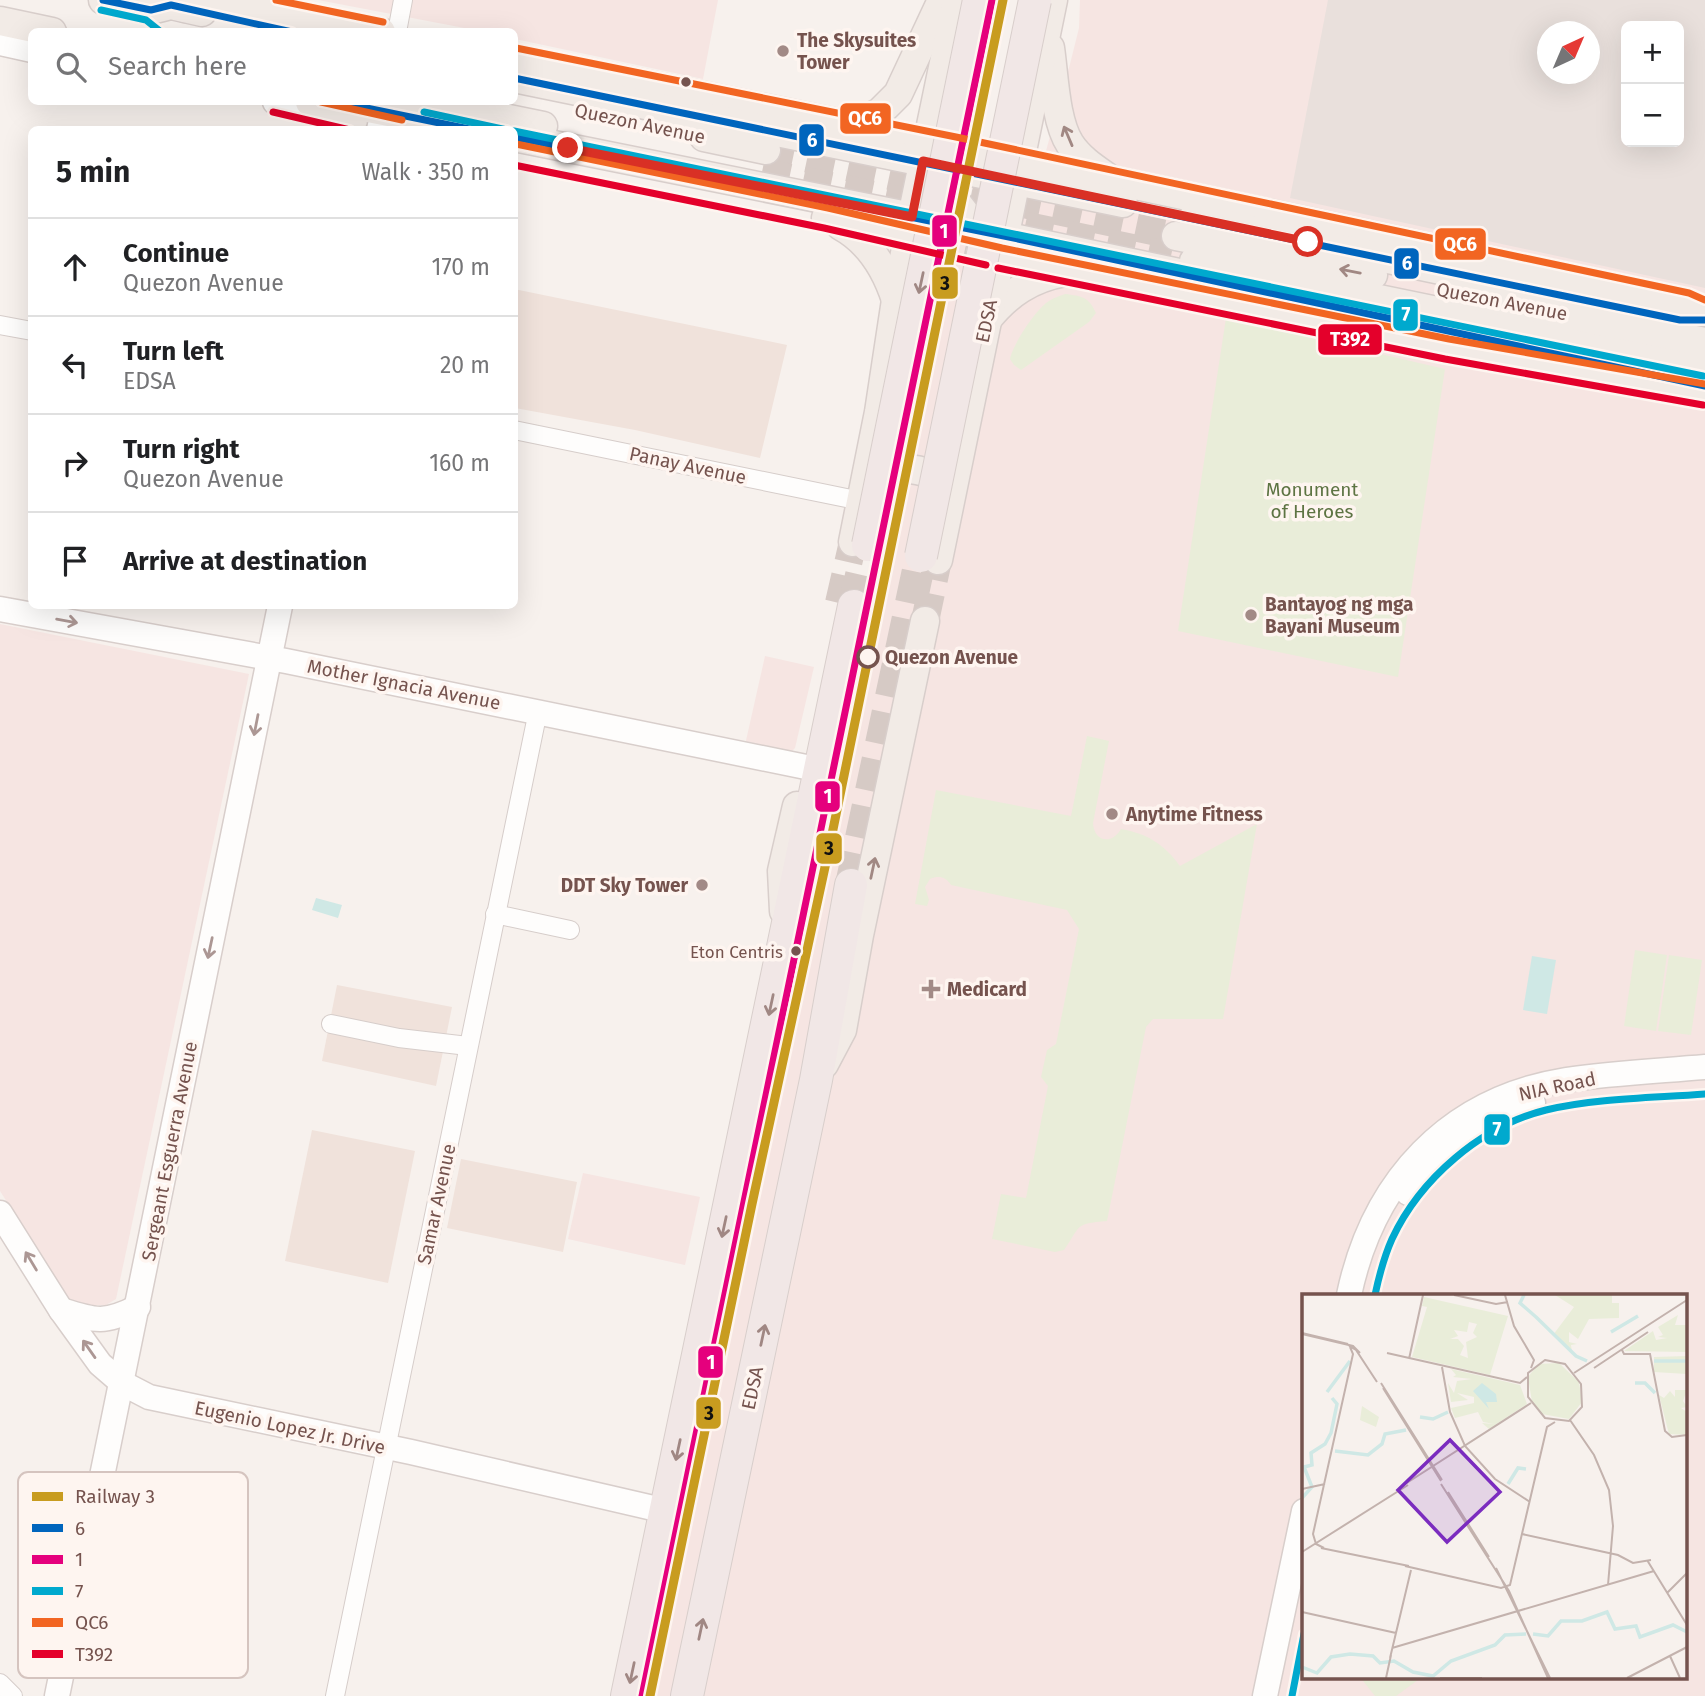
<!DOCTYPE html>
<meta charset="utf-8">
<style>
:root{--surface:#fff;--page:#f6f6f6;--text:#202124;--muted:#757577;--line:#e0e0e0}
body{margin:0;font-family:"Fira Sans",sans-serif;background:var(--page);color:var(--text)}
.controls{position:absolute;right:21px;top:21px;display:grid;overflow:hidden;border-radius:10px;box-shadow:0 7px 28px #0002}
.controls button{width:63px;height:63px;display:grid;place-items:center;padding:0;border:0;border-bottom:2px solid var(--line);background:var(--surface);color:var(--text);font:35px sans-serif}
.compass{position:absolute;left:1537px;top:21px;width:63px;height:63px;border-radius:50%;background:var(--surface);box-shadow:0 7px 28px #0002;rotate:44deg}
.stop{position:absolute;width:21px;height:21px;margin:-16px;border:5px solid #d93025;border-radius:50%;background:#fff}
.stop.end{background:#d93025;border-color:#fff;box-shadow:0 2px 7px #0008}
.list{margin:0;padding:0;list-style:none}
h2{display:flex;justify-content:space-between;align-items:center;height:91px;margin:0;padding:0 28px;font-size:30px}
h2 small{font-size:23px;font-weight:400;color:var(--muted)}
.list li{display:grid;grid-template-columns:46px 1fr auto;gap:21px;align-items:center;box-sizing:border-box;height:98px;padding:0 28px;border-top:2px solid var(--line)}
.list b{display:block;font-size:26px;white-space:nowrap}
.list p{margin:0;font-size:23px;white-space:nowrap;color:var(--muted)}
.list em{font-size:23px;font-style:normal;color:var(--muted)}
.icon{flex:none;width:38px;height:38px;fill:none;stroke:currentColor;stroke-width:2;stroke-linecap:round;stroke-linejoin:round}
.map{position:relative;flex:none;width:1705px;height:1696px;overflow:hidden}
.search{position:absolute;background:var(--surface);box-shadow:0 7px 28px #0002;left:28px;top:28px;width:490px;height:77px;display:flex;align-items:center;gap:18px;box-sizing:border-box;padding:0 24px;border-radius:10px;color:var(--muted);font-size:26px}
.panel{position:absolute;background:var(--surface);box-shadow:0 7px 28px #0002;left:28px;top:126px;width:490px;height:483px;border-radius:10px}
.map>svg:first-child{display:block}
</style>
<div class="map">
<svg width="1705" height="1696" viewBox="0 0 1705 1696">
<rect width="100%" height="100%" fill="#f7f1ed"/>
<!-- residential -->
<g fill="#f0e2db">
<polygon points="514,289 787,345 760,458 635,430 515,408"/>
<polygon points="337,985 452,1007 436,1086 322,1061"/>
<polygon points="312,1130 415,1151 388,1283 285,1261"/>
<polygon points="461,1159 577,1182 563,1252 447,1228"/>
</g>
<!-- commercial -->
<g fill="#f6e5e2" fill-rule="evenodd">
<polygon points="318,0 718,0 703,79 515,39 514,32 480,31"/>
<path d="M 1080,0 L 1705,0 L 1705,1696 L 655,1696 L 756,1205 L 834,845 L 965,203 L 1028,216 L 1070,64 L 1079,28 ZM 1626,26 L 1679,26 L 1679,142 L 1626,142 ZM 1548,32 L 1590,32 L 1590,74 L 1548,74 ZM 1304,1295 L 1686,1295 L 1686,1677 L 1304,1677 Z"/>
<polygon points="0,624 249,674 116,1299 106,1305 87,1306 70,1300 0,1191"/>
<polygon points="765,656 814,667 795,748 790,753 745,745"/>
<polygon points="583,1173 700,1197 685,1265 568,1239"/>
</g>
<!-- industrial -->
<path fill="#e9e0dc" fill-rule="evenodd" d="M 1328,0 L 1705,0 L 1705,288 L 1290,198 ZM 1626,26 L 1679,26 L 1679,142 L 1626,142 ZM 1548,32 L 1590,32 L 1590,74 L 1548,74 Z"/>
<!-- green -->
<g fill="#e9edd9">
<path d="M 1065,294 C 1082,296 1089,297 1096,313 L 1089,322 L 1021,370 L 1014,365 L 1010,359 C 1013,344 1036,309 1049,301 C 1053,298 1060,296 1065,294 Z"/>
<polygon points="1226,318 1445,369 1398,677 1178,631"/>
<path d="M 1087,736 L 1109,741 L 1093,823 C 1094,842 1112,845 1121,829 C 1148,834 1164,844 1180,866 L 1257,824 L 1223,1019 L 1153,1019 L 1146,1027 L 1107,1221 C 1073,1224 1082,1225 1064,1250 L 1055,1252 L 992,1239 L 1001,1194 L 1026,1198 L 1048,1086 L 1041,1077 L 1047,1050 L 1056,1044 L 1079,929 L 1067,910 L 951,885 C 946,877 939,875 930,879 L 925,887 L 929,900 L 927,906 L 915,904 L 936,790 L 1071,816 Z"/>
<polygon points="1635,950 1667,955 1656,1031 1624,1026"/>
<polygon points="1669,955 1702,960 1691,1035 1658,1031"/>
<polygon points="1360,1677 1422,1677 1396,1696 1375,1696"/>
</g>
<!-- water -->
<g fill="#cfe8e5">
<polygon points="316,898 342,905 338,918 312,910"/>
<polygon points="1532,956 1556,960 1547,1014 1523,1010"/>
</g>
<g fill="none" stroke-linecap="round" stroke-linejoin="round">
<!-- primary-tunnel -->
<g stroke="#d6cac5" stroke-width="28" stroke-dasharray="28 14" stroke-linecap="butt">
<polyline points="766,150 1176,236"/>
<polyline points="762,172 938,208"/>
<polyline points="984,217 1171,256"/>
<polyline points="924,241 980,253"/>
<polyline points="839,603 853,542"/>
<polyline points="925,621 938,560"/>
</g>
<!-- highway-tunnel -->
<g stroke="#d6cac5" stroke-width="32" stroke-dasharray="32 16" stroke-linecap="butt">
<polyline points="854,606 868,545"/>
<polyline points="851,885 921,556"/>
</g>
<!-- street casing -->
<g stroke="#d6cdca" stroke-width="20">
<g id="street">
<polyline points="397,32 403,0"/>
<polyline points="0,325 32,331"/>
<polyline points="514,430 861,501"/>
<polyline points="495,914 570,930"/>
<polyline points="331,1024 399,1038 468,1046"/>
<polyline points="0,1683 13,1696"/>
<polyline points="335,1696 538,711"/>
</g>
</g>
<!-- secondary casing -->
<g stroke="#d8cecb" stroke-width="27">
<g id="secondary">
<polyline points="0,43 32,50"/>
<polyline points="275,102 329,114"/>
<polyline points="379,130 380,125"/>
<polyline points="0,609 286,661 806,767"/>
<path d="M 1408,1193 C 1436,1155 1488,1115 1533,1103"/>
<polyline points="0,1213 61,1310 100,1364 122,1383 149,1397 411,1452 666,1511"/>
<path d="M 1349,1295 C 1373,1181 1448,1099 1566,1080 C 1612,1073 1659,1071 1705,1067"/>
<path d="M 61,1310 C 96,1321 104,1324 138,1307"/>
<polyline points="57,1696 280,606"/>
<polyline points="1265,1696 1304,1511"/>
</g>
</g>
<!-- primary casing -->
<g stroke="#d8cecb" stroke-width="31">
<g id="primary">
<polyline points="103,0 151,10 171,5 202,12"/>
<polyline points="185,8 228,1 381,32"/>
<polyline points="0,21 52,32"/>
<path d="M 1050,48 C 1054,75 1055,121 1070,144 C 1079,158 1094,168 1107,177"/>
<path d="M 514,58 C 906,135 1296,219 1687,303 L 1705,312"/>
<polyline points="514,78 1123,203"/>
<polyline points="310,102 340,117 353,120"/>
<polyline points="337,102 451,124"/>
<polyline points="426,102 543,126"/>
<polyline points="854,125 880,112 898,94 942,0"/>
<polyline points="514,137 927,220"/>
<polyline points="704,137 766,150"/>
<polyline points="930,168 971,221 987,253"/>
<polyline points="826,218 924,241"/>
<polyline points="1193,218 1493,281"/>
<path d="M 841,226 C 870,242 886,269 896,300"/>
<polyline points="985,232 1217,281"/>
<polyline points="1176,236 1373,275"/>
<polyline points="980,253 1447,349 1705,395"/>
<polyline points="1194,261 1705,366"/>
<polyline points="1461,293 1705,342"/>
<path d="M 986,321 C 1007,294 1031,278 1065,272"/>
<path d="M 866,483 C 890,463 937,462 949,497"/>
<polyline points="853,542 879,412 896,300 912,217 957,0"/>
<polyline points="938,560 1053,0"/>
<polyline points="784,911 782,871 797,806"/>
<polyline points="824,1064 842,1030 859,935 925,621"/>
</g>
</g>
<!-- highway casing -->
<g stroke="#d8cecb" stroke-width="34">
<g id="highway">
<polyline points="627,1696 854,606"/>
<polyline points="687,1696 816,1080 851,885"/>
</g>
</g>
<!-- street -->
<use href="#street" stroke="#fefdfc" stroke-width="18"/>
<!-- secondary -->
<use href="#secondary" stroke="#fefdfc" stroke-width="24"/>
<!-- primary -->
<use href="#primary" stroke="#f2ebe6" stroke-width="28"/>
<!-- highway -->
<use href="#highway" stroke="#f1e7e6" stroke-width="32"/>
<!-- highway-bridge casing -->
<g stroke="#d8cecb" stroke-width="34" stroke-linecap="butt">
<g id="highway-bridge">
<polyline points="868,545 979,0"/>
<polyline points="921,556 1035,0"/>
</g>
</g>
<!-- highway-bridge -->
<use href="#highway-bridge" stroke="#f1e7e6" stroke-width="32"/>
<!-- bus-1 casing -->
<g stroke="#fef5f0" stroke-width="12">
<g id="bus-1">
<polyline points="103,0 151,10 171,5 292,32"/>
<polyline points="514,78 1680,320 1705,320"/>
<polyline points="337,102 474,130"/>
<polyline points="514,137 1004,236 1705,386"/>
</g>
</g>
<!-- bus-2 casing -->
<g stroke="#fef5f0" stroke-width="12">
<polyline id="bus-2" points="642,1696 992,0"/>
</g>
<!-- bus-3 casing -->
<g stroke="#fef5f0" stroke-width="12">
<g id="bus-3">
<polyline points="101,10 146,20 161,32"/>
<polyline points="424,112 507,130"/>
<polyline points="514,131 1703,376"/>
<path d="M 1375,1295 C 1379,1276 1384,1257 1392,1239 C 1420,1179 1481,1126 1546,1110 C 1597,1098 1653,1098 1705,1094"/>
<polyline points="1292,1696 1304,1634"/>
</g>
</g>
<!-- bus-4 casing -->
<g stroke="#fef5f0" stroke-width="12">
<g id="bus-4">
<polyline points="276,0 383,22"/>
<polyline points="516,48 956,137 1689,293 1705,300"/>
<polyline points="321,102 402,120"/>
<polyline points="516,144 828,208 1002,248 1449,339 1705,384"/>
</g>
</g>
<!-- bus-5 casing -->
<g stroke="#fef5f0" stroke-width="12">
<g id="bus-5">
<polyline points="273,112 350,130"/>
<polyline points="514,165 824,228 986,265"/>
<polyline points="998,268 1445,359 1703,405"/>
</g>
</g>
<!-- bus-1 -->
<use href="#bus-1" stroke="#0065bd" stroke-width="7"/>
<!-- bus-2 -->
<use href="#bus-2" stroke="#e5007d" stroke-width="7"/>
<!-- bus-3 -->
<use href="#bus-3" stroke="#00a9ce" stroke-width="7"/>
<!-- bus-4 -->
<use href="#bus-4" stroke="#f26522" stroke-width="7"/>
<!-- bus-5 -->
<use href="#bus-5" stroke="#e4002b" stroke-width="7"/>
<!-- rail-1 casing -->
<g stroke="#fef5f0" stroke-width="14">
<polyline id="rail-1" points="650,1696 752,1204 830,844 1003,0"/>
</g>
<!-- rail-1 -->
<use href="#rail-1" stroke="#c89c1f" stroke-width="9"/>
</g>
<!-- one-way arrows -->
<defs><path id="oneway-shaft" d="M-6 0H5M1.5-3L5.5 0L1.5 3" fill="none" stroke-width="1.6" stroke-linecap="round" stroke-linejoin="round" transform="scale(1.75)"/></defs>
<g stroke="#a18883">
<use href="#oneway-shaft" transform="translate(1068 136) rotate(-113)"/>
<use href="#oneway-shaft" transform="translate(1350 271) rotate(-169)"/>
<use href="#oneway-shaft" transform="translate(873 868) rotate(-78)"/>
</g>
<g stroke="#a08783">
<use href="#oneway-shaft" transform="translate(921 283) rotate(102)"/>
<use href="#oneway-shaft" transform="translate(771 1005) rotate(102)"/>
<use href="#oneway-shaft" transform="translate(724 1227) rotate(102)"/>
<use href="#oneway-shaft" transform="translate(763 1335) rotate(-78)"/>
<use href="#oneway-shaft" transform="translate(678 1450) rotate(102)"/>
<use href="#oneway-shaft" transform="translate(701 1629) rotate(-78)"/>
<use href="#oneway-shaft" transform="translate(632 1673) rotate(102)"/>
</g>
<g stroke="#ac9794">
<use href="#oneway-shaft" transform="translate(67 621) rotate(10)"/>
<use href="#oneway-shaft" transform="translate(256 725) rotate(101)"/>
<use href="#oneway-shaft" transform="translate(210 948) rotate(102)"/>
<use href="#oneway-shaft" transform="translate(31 1261) rotate(-121)"/>
<use href="#oneway-shaft" transform="translate(89 1349) rotate(-125)"/>
</g>
<g fill="none" stroke-linecap="round" stroke-linejoin="round">
<!-- route -->
<polyline stroke="#d93025" stroke-width="9" points="568,148 912,217 923,161 1308,242"/>
</g>
<!-- markers -->
<g fill="#a28a86" stroke="#fef5f0" stroke-width="2.5">
<circle cx="783" cy="51" r="7"/>
<circle cx="1251" cy="615" r="7"/>
<circle cx="1112" cy="814" r="7"/>
<circle cx="702" cy="885" r="7"/>
<path d="M927.5 978.5h7v7h7v7h-7v7h-7v-7h-7v-7h7z"/>
</g>
<g fill="#75534e" stroke="#fef5f0" stroke-width="2.5">
<circle cx="686" cy="82" r="6"/>
<circle cx="796" cy="951" r="6"/>
</g>
<circle fill="#fef5f0" stroke="#75534e" stroke-width="3.5" cx="868" cy="657" r="10"/>
<g text-anchor="middle" stroke-width="7" stroke-linejoin="round" paint-order="stroke">
<!-- bus labels -->
<g font-size="17" fill="#75534e" stroke="#fef5f0" text-anchor="end">
<text x="783" y="958">Eton Centris</text>
</g>
<!-- poi labels -->
<g font-size="19" font-weight="bold" fill="#75534e" stroke="#fef5f0" text-anchor="start">
<text x="797" y="47">The Skysuites<tspan x="797" dy="22">Tower</tspan></text>
<text x="1265" y="611">Bantayog ng mga<tspan x="1265" dy="22">Bayani Museum</tspan></text>
<text x="1126" y="821">Anytime Fitness</text>
<text x="688" y="892" text-anchor="end">DDT Sky Tower</text>
<text x="947" y="996">Medicard</text>
</g>
<!-- street labels -->
<g font-size="19" fill="#75534e" stroke="#fef5f0">
<text transform="translate(640 123) rotate(12)" y="7">Quezon Avenue</text>
<text transform="translate(1502 301) rotate(11)" y="7">Quezon Avenue</text>
<text transform="translate(986 321) rotate(-78)" y="7">EDSA</text>
<text transform="translate(688 465) rotate(12)" y="7">Panay Avenue</text>
<text transform="translate(404 684) rotate(11)" y="7">Mother Ignacia Avenue</text>
<text transform="translate(1557 1086) rotate(-12)" y="7">NIA Road</text>
<text transform="translate(169 1151) rotate(-79)" y="7">Sergeant Esguerra Avenue</text>
<text transform="translate(436 1204) rotate(-78)" y="7">Samar Avenue</text>
<text transform="translate(752 1388) rotate(-78)" y="7">EDSA</text>
<text transform="translate(290 1427) rotate(12)" y="7">Eugenio Lopez Jr. Drive</text>
</g>
<!-- park labels -->
<g font-size="19" fill="#5d7443" stroke="#fef5f0">
<text x="1312" y="496">Monument<tspan x="1312" dy="22">of Heroes</tspan></text>
</g>
<!-- stop labels -->
<g font-size="19" font-weight="bold" fill="#75534e" stroke="#fef5f0" text-anchor="start">
<text x="885" y="664">Quezon Avenue</text>
</g>
</g>
<!-- overview -->
<g transform="translate(1302 1294)">
<rect width="385" height="385" fill="#f7f1ed"/>
<path d="M 253,1 L 310,1 L 310,9 L 317,9 L 317,24 L 287,25 L 276,45 L 267,38 L 267,48 L 275,50 L 269,51 L 270,58 L 251,41 L 272,13 ZM 122,3 L 206,22 L 188,81 L 110,63 L 125,13 L 120,12 ZM 167,28 L 175,30 L 171,39 L 175,43 L 164,48 L 166,64 L 158,61 L 162,52 L 156,45 L 148,45 L 156,42 L 152,36 L 165,38 ZM 376,21 L 373,31 L 385,31 L 385,58 L 322,57 L 351,37 L 354,46 L 365,44 L 356,43 L 361,41 L 356,33 ZM 385,62 L 385,80 L 352,78 L 352,63 ZM 257,69 L 277,88 L 280,108 L 267,125 L 240,120 L 230,108 L 226,83 L 236,70 ZM 149,75 L 218,91 L 225,110 L 187,135 L 180,129 L 192,130 L 181,128 L 176,118 L 153,124 L 149,114 L 172,109 L 172,103 L 155,99 L 166,106 L 149,108 L 146,89 L 152,99 L 155,87 L 170,85 L 151,83 L 154,81 ZM 373,96 L 385,96 L 381,107 L 385,113 L 379,114 L 385,118 L 385,141 L 367,140 L 357,101 L 362,104 L 368,97 L 373,103 ZM 60,112 L 77,123 L 74,133 L 58,126 Z" fill="#e9edd9" fill-rule="evenodd"/>
<path d="M 180,89 L 194,100 L 195,108 L 184,108 L 187,115 L 171,97 Z" fill="#cfe8e5"/>
<path fill="none" stroke="#cfe8e5" stroke-width="3.5" d="M 222,1 L 218,9 L 234,23M 234,23 L 274,62 L 285,67M 309,38 L 336,22M 352,67 L 385,67M 333,89 L 343,89 L 353,99M 25,98 L 48,67M 118,123 L 131,125 L 146,118M 33,157 L 66,161 L 80,150 L 83,140 L 104,136M 206,190 L 216,174 L 224,175M 0,204 L 10,193 L 2,173 L 10,171 L 9,159 L 23,150 L 29,139 L 35,110 L 30,104M 231,340 L 246,342 L 259,327 L 280,327 L 305,318 L 313,335 L 334,332 L 338,343 L 371,331 L 385,338M 0,373 L 15,379 L 29,363 L 48,360 L 71,362 L 78,369 L 92,367 L 111,378 L 131,382 L 149,367 L 193,351 L 203,341 L 224,340"/>
<path fill="none" stroke="#c3b2ad" stroke-width="2" d="M 152,1 L 194,10 L 206,8M 203,1 L 212,32 L 232,66 L 229,74M 0,39 L 46,50M 0,40 L 51,52 L 58,59M 47,52 L 54,56 L 75,88M 320,56 L 322,60 L 348,60 L 363,137 L 370,143 L 385,141M 85,59 L 218,89 L 225,83M 107,65 L 121,1M 243,66 L 263,70 L 279,90 L 280,113 L 267,127 L 243,124 L 226,103 L 226,79 ZM 140,73 L 148,118 L 163,152 L 193,185 L 228,208M 292,74 L 346,38M 272,79 L 385,6M 79,89 L 140,186M 81,94 L 139,187M 268,126 L 292,161 L 307,196 L 311,232 L 306,291M 139,190 L 207,297 L 246,384M 100,192 L 229,109M 0,195 L 23,190M 146,198 L 187,263M 220,240 L 316,261 L 331,269 L 349,266M 19,254 L 107,272M 22,254 L 14,250 L 11,240 L 51,60 L 48,53M 0,258 L 106,191M 345,266 L 385,331M 103,272 L 199,294 L 208,291 L 245,133 L 253,128M 194,274 L 248,384M 365,299 L 385,279M 0,318 L 94,339M 90,354 L 352,277M 368,362 L 378,384M 88,364 L 109,276M 84,384 L 89,361M 138,384 L 180,384M 325,384 L 385,353"/>
<path fill="#7b2cbf" fill-opacity="0.15" stroke="#7b2cbf" stroke-width="3.5" d="M 148,146 L 198,198 L 145,248 L 96,196 Z"/>
<rect width="385" height="385" fill="none" stroke="#75534e" stroke-width="3.5"/>
</g>
<!-- legend -->
<rect x="18" y="1472" width="230" height="206" rx="10" fill="#fef5f0" stroke="#d5c4bf" stroke-width="2"/>
<rect x="32" y="1492" width="31" height="9" fill="#c89c1f"/>
<rect x="32" y="1524" width="31" height="8" fill="#0065bd"/>
<rect x="32" y="1555" width="31" height="9" fill="#e5007d"/>
<rect x="32" y="1587" width="31" height="8" fill="#00a9ce"/>
<rect x="32" y="1618" width="31" height="9" fill="#f26522"/>
<rect x="32" y="1650" width="31" height="8" fill="#e4002b"/>
<g font-size="19" fill="#75534e">
<text x="75" y="1503">Railway 3</text>
<text x="75" y="1535">6</text>
<text x="75" y="1566">1</text>
<text x="75" y="1598">7</text>
<text x="75" y="1629">QC6</text>
<text x="75" y="1661">T392</text>
</g>
<g stroke="#fef5f0" stroke-width="2.5">
<rect x="839" y="102" width="53" height="33" rx="7" fill="#f26522"/>
<rect x="798" y="123" width="27" height="34" rx="7" fill="#0065bd"/>
<rect x="931" y="214" width="27" height="34" rx="7" fill="#e5007d"/>
<rect x="1434" y="227" width="53" height="34" rx="7" fill="#f26522"/>
<rect x="1393" y="247" width="27" height="33" rx="7" fill="#0065bd"/>
<rect x="931" y="266" width="28" height="34" rx="7" fill="#c89c1f"/>
<rect x="1392" y="298" width="27" height="34" rx="7" fill="#00a9ce"/>
<rect x="1317" y="323" width="66" height="33" rx="7" fill="#e4002b"/>
<rect x="814" y="780" width="27" height="33" rx="7" fill="#e5007d"/>
<rect x="815" y="832" width="28" height="33" rx="7" fill="#c89c1f"/>
<rect x="1483" y="1113" width="28" height="33" rx="7" fill="#00a9ce"/>
<rect x="697" y="1345" width="27" height="34" rx="7" fill="#e5007d"/>
<rect x="695" y="1396" width="27" height="34" rx="7" fill="#c89c1f"/>
</g>
<g font-size="19" text-anchor="middle" font-weight="bold" fill="#fff">
<text x="865" y="125">QC6</text>
<text x="812" y="147">6</text>
<text x="944" y="238">1</text>
<text x="1460" y="251">QC6</text>
<text x="1407" y="270">6</text>
<text x="1406" y="321">7</text>
<text x="1350" y="346">T392</text>
<text x="828" y="803">1</text>
<text x="1497" y="1136">7</text>
<text x="711" y="1369">1</text>
</g>
<g font-size="19" text-anchor="middle" font-weight="bold" fill="#111">
<text x="945" y="290">3</text>
<text x="829" y="855">3</text>
<text x="709" y="1420">3</text>
</g>
</svg>
<div class="controls">
<button>+</button>
<button>−</button>
</div>
<svg class="compass" viewBox="-18 -18 36 36"><path d="M0-13l5 13h-10z" fill="#e53935"/><path d="M0 13l5-13h-10z" fill="#757577"/></svg>
<div class="stop" style="left:1308px;top:242px"></div>
<div class="stop end" style="left:568px;top:148px"></div>
<div class="search"><svg class="icon" aria-label="search" viewBox="0 0 24 24"><circle cx="10" cy="10" r="6"/><path d="M15 15l6 6"/></svg>Search here</div>
<section class="panel">
<h2>5 min<small>Walk · 350 m</small></h2>
<ul class="list">
<li><svg class="icon" aria-label="ahead" viewBox="0 0 24 24"><path d="M12 20V5M6 11l6-6 6 6"/></svg><div><b>Continue</b><p>Quezon Avenue</p></div><em>170 m</em></li>
<li><svg class="icon" aria-label="left" viewBox="0 0 24 24"><path d="M17 20v-9H6M10 6l-5 5 5 5"/></svg><div><b>Turn left</b><p>EDSA</p></div><em>20 m</em></li>
<li><svg class="icon" aria-label="right" viewBox="0 0 24 24"><path d="M7 20v-9h11M14 6l5 5-5 5"/></svg><div><b>Turn right</b><p>Quezon Avenue</p></div><em>160 m</em></li>
<li><svg class="icon" aria-label="arrive" viewBox="0 0 24 24"><path d="M6 21V4h12l-3 4 3 4H6"/></svg><div><b>Arrive at destination</b></div></li>
</ul>
</section>
</div>
